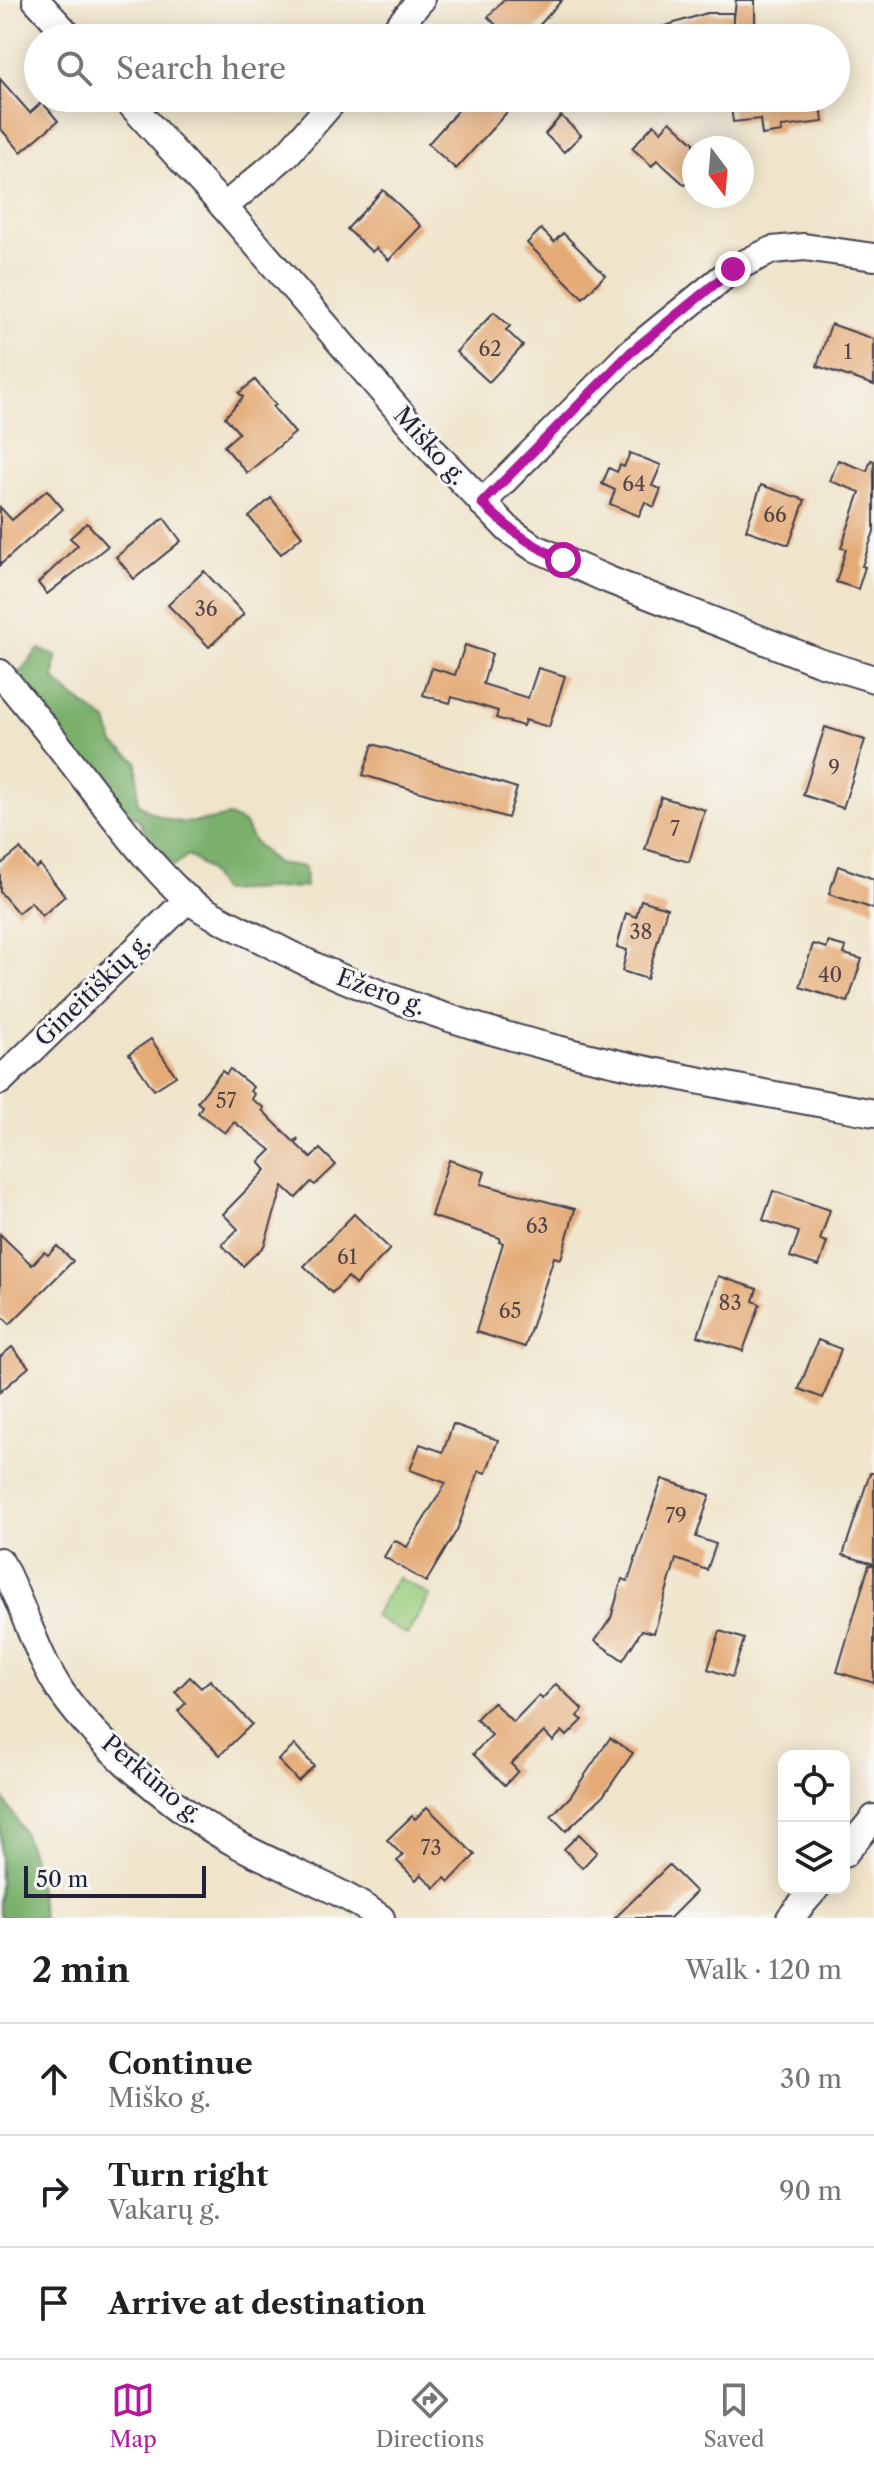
<!DOCTYPE html>
<meta charset="utf-8">
<style>
:root{--surface:#fff;--page:#f6f6f6;--text:#202124;--muted:#757577;--line:#e0e0e0;--accent:#b5179e}
body{margin:0;font-family:"Libre Caslon Text",serif;background:var(--page);color:var(--text)}
.controls{position:absolute;right:24px;bottom:24px;display:grid;overflow:hidden;border-radius:16px;box-shadow:0 4px 20px #0003}
.controls button{width:72px;height:72px;display:grid;place-items:center;padding:0;border:0;border-bottom:2px solid var(--line);background:var(--surface);color:var(--text);font:40px sans-serif}
.compass{position:absolute;left:682px;top:136px;width:72px;height:72px;border-radius:50%;background:var(--surface);box-shadow:0 4px 20px #0003;rotate:164deg}
.scale{position:absolute;left:24px;bottom:20px;width:182px;box-sizing:border-box;padding-left:8px;border:4px solid #22223b;border-top:0;font-size:22px;line-height:28px;white-space:nowrap;color:#22223b;-webkit-text-stroke:6px #f6f6f2;paint-order:stroke}
.stop{position:absolute;width:24px;height:24px;margin:-18px;border:6px solid #b5179e;border-radius:50%;background:#fff}
.stop.end{background:#b5179e;border-color:#fff;box-shadow:0 2px 8px #0008}
.list{margin:0;padding:0;list-style:none}
h2{display:flex;justify-content:space-between;align-items:center;height:104px;margin:0;padding:0 32px;font-size:34px}
h2 small{font-size:26px;font-weight:400;color:var(--muted)}
.list li{display:grid;grid-template-columns:52px 1fr auto;gap:24px;align-items:center;box-sizing:border-box;height:112px;padding:0 32px;border-top:2px solid var(--line)}
.list b{display:block;font-size:30px;white-space:nowrap}
.list p{margin:0;font-size:26px;white-space:nowrap;color:var(--muted)}
.list em{font-size:26px;font-style:normal;color:var(--muted)}
.icon{flex:none;width:44px;height:44px;fill:none;stroke:currentColor;stroke-width:2;stroke-linecap:round;stroke-linejoin:round}
.map{position:relative;flex:none;width:874px;height:1918px;overflow:hidden}
.search{position:absolute;background:var(--surface);box-shadow:0 4px 20px #0003;left:24px;right:24px;top:24px;height:88px;display:flex;align-items:center;gap:20px;box-sizing:border-box;padding:0 28px;border-radius:44px;color:var(--muted);font-size:30px}
.sheet{height:440px;background:var(--surface)}
nav{display:flex;justify-content:space-around;align-items:center;box-sizing:border-box;height:112px;border-top:2px solid var(--line);background:var(--surface);font-size:22px;color:var(--muted)}
nav a{display:grid;justify-items:center;gap:4px}
nav .on{color:var(--accent)}
.map>svg:first-child{display:block}
</style>
<div class="map">
<svg width="874" height="1918" viewBox="0 0 874 1918">
<rect width="100%" height="100%" fill="#f6f6f2"/>
<filter id="ink" filterUnits="userSpaceOnUse"><feTurbulence type="fractalNoise" baseFrequency=".0125" numOctaves="2"/><feDisplacementMap in="SourceGraphic" scale="16" xChannelSelector="R" yChannelSelector="G"/><feConvolveMatrix kernelMatrix="1 2 1 2 8 2 1 2 1" color-interpolation-filters="sRGB"/></filter>
<filter id="wash" filterUnits="userSpaceOnUse"><feTurbulence type="fractalNoise" baseFrequency=".006" numOctaves="4" result="noise"/><feDisplacementMap in="SourceGraphic" scale="32" xChannelSelector="R" yChannelSelector="G"/><feGaussianBlur stdDeviation="1.8" result="paint"/><feColorMatrix in="noise" values="0 0 0 0 0 0 0 0 0 0 0 0 0 0 0 0 0 1.4 0 .05"/><feComposite in="paint" operator="in"/></filter>
<g filter="url(#wash)">
<rect width="100%" height="100%" fill="#f0e4ca"/>
<!-- green -->
<polygon fill="#99cd7d" stroke="#5e785c" stroke-width="2" points="398,1577 430,1596 407,1635 374,1616"/>
<!-- forest -->
<g fill="#7ab06c" stroke="#4e6954" stroke-width="2">
<path d="M 39,649 L 56,656 L 54,679 L 70,694 L 107,721 L 114,744 L 137,761 L 138,803 C 170,828 192,825 229,816 L 244,823 L 254,842 L 276,863 L 305,867 L 306,887 L 221,891 L 208,870 L 188,855 L 174,866 L 150,839 L 137,818 L 118,810 L 18,684 L 19,673 Z"/>
<path d="M 0,1793 C 32,1839 36,1864 43,1918 L 0,1918 Z"/>
</g>
<g id="blocks">
<!-- building -->
<g fill="#e5ab77">
<polygon points="503,0 562,0 528,38 509,38 488,17"/>
<polygon points="736,0 755,0 755,30 733,30 733,38 643,38 642,33 707,13 733,13 733,28"/>
<polygon points="0,79 30,113 42,102 58,121 21,152 0,128"/>
<polygon points="469,98 493,98 508,111 456,169 428,144"/>
<polygon points="730,98 820,98 823,122 781,127 782,132 762,135 760,119 733,122"/>
<polygon points="561,116 581,135 564,152 545,134"/>
<polygon points="670,121 694,143 694,175 685,185 657,160 652,166 632,148 654,124 661,131"/>
<polygon points="383,190 421,226 389,260 376,248 372,252 347,229"/>
<polygon points="541,229 554,242 563,233 605,275 583,298 527,243"/>
<polygon points="494,312 510,326 506,330 523,346 489,382 456,352"/>
<polygon points="831,324 874,339 874,385 817,366"/>
<polygon points="255,380 276,405 273,407 295,433 247,473 224,446 239,433 225,417 243,397 239,393"/>
<polygon points="630,453 661,465 652,486 661,489 654,507 645,502 639,516 610,504 615,490 602,484 609,468 617,472 620,465 624,467"/>
<polygon points="838,460 867,471 871,460 874,461 874,531 862,566 865,567 858,589 836,582 846,549 841,548 860,492 830,481"/>
<polygon points="761,485 805,500 789,545 746,530"/>
<polygon points="47,490 63,509 0,565 0,507 12,520"/>
<polygon points="271,498 302,536 281,554 249,517"/>
<polygon points="164,518 181,541 134,579 116,557"/>
<polygon points="87,523 108,546 47,594 38,583 78,545 70,538"/>
<polygon points="204,571 244,614 209,647 168,605"/>
<polygon points="465,645 492,654 483,684 528,698 538,668 565,676 549,727 525,720 523,726 496,718 498,711 452,697 450,703 423,695 432,668 455,675"/>
<polygon points="825,727 865,740 843,808 803,795"/>
<polygon points="373,744 517,788 508,818 363,775"/>
<polygon points="661,797 705,810 689,862 645,849"/>
<polygon points="20,849 36,868 40,865 65,896 42,916 31,902 18,913 0,892 0,865"/>
<polygon points="838,866 874,879 874,909 829,894"/>
<polygon points="641,900 667,908 647,979 622,971 627,950 617,947 626,913 636,917"/>
<polygon points="828,942 846,947 844,954 862,959 848,1002 800,987 813,944 827,948"/>
<polygon points="151,1039 176,1076 154,1090 129,1054"/>
<polygon points="230,1069 253,1087 250,1091 254,1094 251,1099 264,1108 262,1110 294,1142 298,1138 296,1144 311,1158 320,1149 336,1165 315,1185 311,1182 296,1198 283,1186 264,1246 243,1266 222,1245 238,1229 223,1214 266,1170 259,1162 271,1150 234,1122 225,1133 198,1113 202,1106 197,1102 222,1071 226,1074"/>
<polygon points="449,1160 485,1172 481,1184 575,1209 561,1259 554,1257 525,1347 476,1332 503,1243 499,1242 500,1238 431,1216"/>
<polygon points="773,1191 830,1210 820,1240 827,1242 819,1266 790,1257 799,1232 763,1220"/>
<polygon points="354,1214 390,1249 355,1285 348,1277 332,1293 304,1266"/>
<polygon points="0,1234 32,1265 44,1252 48,1255 57,1246 73,1261 10,1324 0,1314"/>
<polygon points="718,1276 757,1289 753,1301 760,1304 743,1351 698,1336"/>
<polygon points="818,1340 841,1349 823,1398 799,1389"/>
<polygon points="12,1347 29,1367 0,1392 0,1357"/>
<polygon points="453,1424 498,1440 486,1473 479,1471 457,1530 426,1582 384,1557 394,1540 407,1547 446,1483 410,1470 420,1444 443,1452"/>
<polygon points="870,1473 874,1473 874,1564 843,1555"/>
<polygon points="662,1479 710,1495 696,1537 716,1544 707,1570 676,1559 654,1633 642,1630 623,1660 595,1641 611,1618 622,1579 628,1581"/>
<polygon points="869,1565 874,1565 874,1683 837,1672"/>
<polygon points="720,1631 744,1639 732,1677 708,1669"/>
<polygon points="190,1677 201,1688 210,1680 252,1724 220,1755 178,1711 186,1703 175,1692"/>
<polygon points="556,1684 583,1710 577,1716 583,1720 567,1736 562,1731 553,1741 544,1732 511,1764 518,1771 505,1785 473,1754 492,1735 476,1719 493,1702 513,1722 539,1695 542,1699"/>
<polygon points="610,1738 633,1753 603,1796 566,1831 551,1816 570,1797"/>
<polygon points="295,1745 314,1766 298,1781 278,1760"/>
<polygon points="427,1807 475,1855 449,1882 445,1878 435,1888 421,1874 416,1880 397,1861 403,1856 387,1840 412,1816 415,1819"/>
<polygon points="579,1834 597,1852 582,1868 564,1849"/>
<polygon points="669,1865 696,1892 670,1918 615,1918"/>
</g>
</g>
</g>
<g filter="url(#ink)">
<use href="#blocks" fill-opacity="0" stroke="#413f50" stroke-width="2"/>
<g fill="none" stroke-linecap="round" stroke-linejoin="round">
<!-- minor casing -->
<g stroke="#413f50" stroke-width="30">
<g id="minor">
<polyline points="36,0 71,38"/>
<polyline points="388,38 421,0"/>
<polyline points="125,98 224,207 436,454 509,530 533,547 609,580 819,662 874,679"/>
<polyline points="224,207 288,153 336,98"/>
<polyline points="482,503 631,352 733,269 772,250 804,247 874,257"/>
<path d="M 0,673 C 30,709 59,745 87,782 C 118,822 148,863 185,897 C 205,914 241,929 264,941 C 450,1040 670,1076 874,1113"/>
<polyline points="0,1081 188,899"/>
<path d="M 0,1561 C 23,1604 35,1653 62,1693 C 99,1746 178,1812 235,1843 C 284,1870 336,1886 381,1918"/>
<polyline points="844,1854 874,1818"/>
<polyline points="790,1918 816,1888"/>
</g>
</g>
<!-- minor -->
<use href="#minor" stroke="#fff" stroke-width="26"/>
</g>
</g>
<g fill="none" stroke-linecap="round" stroke-linejoin="round" filter="url(#ink)">
<!-- route -->
<path stroke="#b5179e" stroke-width="10" d="M 563,560 C 530,545 507,528 482,503 L 631,352 L 733,269"/>
</g>
<g text-anchor="middle" stroke-width="6" stroke-linejoin="round" paint-order="stroke">
<!-- number labels -->
<g font-size="20" fill="#53444a">
<text x="490" y="356">62</text>
<text x="848" y="359">1</text>
<text x="634" y="491">64</text>
<text x="775" y="522">66</text>
<text x="206" y="616">36</text>
<text x="834" y="775">9</text>
<text x="675" y="836">7</text>
<text x="641" y="939">38</text>
<text x="830" y="982">40</text>
<text x="226" y="1108">57</text>
<text x="537" y="1233">63</text>
<text x="347" y="1264">61</text>
<text x="730" y="1310">83</text>
<text x="510" y="1318">65</text>
<text x="676" y="1523">79</text>
<text x="431" y="1855">73</text>
</g>
<!-- street labels -->
<g font-size="24" fill="#22223b" stroke="#f6f6f2">
<text transform="translate(430 446) rotate(48)" y="8">Miško g.</text>
<text transform="translate(93 990) rotate(-44)" y="8">Gineitiškių g.</text>
<text transform="translate(381 992) rotate(20)" y="8">Ežero g.</text>
<text transform="translate(152 1779) rotate(40)" y="8">Perkūno g.</text>
</g>
</g>
</svg>
<div class="controls">
<button><svg class="icon" aria-label="locate" viewBox="0 0 24 24"><circle cx="12" cy="12" r="6"/><path d="M12 2v4M12 18v4M2 12h4M18 12h4"/></svg></button>
<button><svg class="icon" aria-label="layers" viewBox="0 0 24 24"><path d="M12 4l9 5-9 5-9-5zM3 14l9 5 9-5"/></svg></button>
</div>
<svg class="compass" viewBox="-18 -18 36 36"><path d="M0-13l5 13h-10z" fill="#e53935"/><path d="M0 13l5-13h-10z" fill="#757577"/></svg>
<div class="scale">50 m</div>
<div class="stop" style="left:563px;top:560px"></div>
<div class="stop end" style="left:733px;top:269px"></div>
<div class="search"><svg class="icon" aria-label="search" viewBox="0 0 24 24"><circle cx="10" cy="10" r="6"/><path d="M15 15l6 6"/></svg>Search here</div>
</div>
<section class="sheet">
<h2>2 min<small>Walk · 120 m</small></h2>
<ul class="list">
<li><svg class="icon" aria-label="ahead" viewBox="0 0 24 24"><path d="M12 20V5M6 11l6-6 6 6"/></svg><div><b>Continue</b><p>Miško g.</p></div><em>30 m</em></li>
<li><svg class="icon" aria-label="right" viewBox="0 0 24 24"><path d="M7 20v-9h11M14 6l5 5-5 5"/></svg><div><b>Turn right</b><p>Vakarų g.</p></div><em>90 m</em></li>
<li><svg class="icon" aria-label="arrive" viewBox="0 0 24 24"><path d="M6 21V4h12l-3 4 3 4H6"/></svg><div><b>Arrive at destination</b></div></li>
</ul>
</section>
<nav>
<a class="on"><svg class="icon" aria-label="map" viewBox="0 0 24 24"><path d="M3 6l6-2 6 2 6-2v14l-6 2-6-2-6 2zM9 4v14M15 6v14"/></svg>Map</a>
<a><svg class="icon" aria-label="directions" viewBox="0 0 24 24"><path d="M12 3l9 9-9 9-9-9zM9 14v-3h6M13 9l2 2-2 2"/></svg>Directions</a>
<a><svg class="icon" aria-label="saved" viewBox="0 0 24 24"><path d="M7 4h10v16l-5-4-5 4z"/></svg>Saved</a>
</nav>
